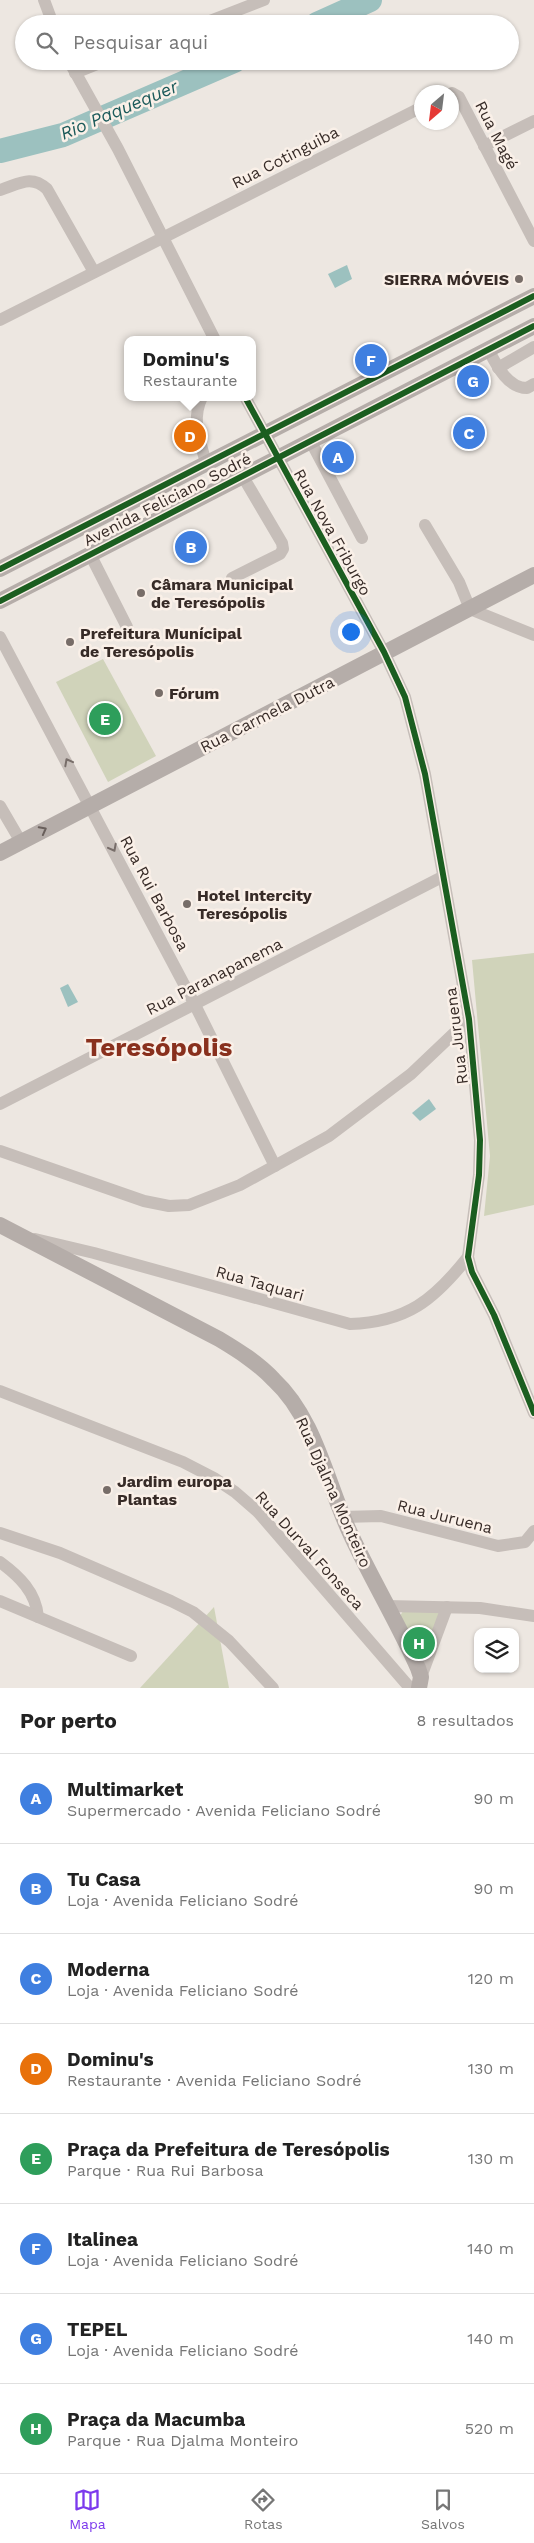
<!DOCTYPE html>
<html lang="pt">
<meta charset="utf-8">
<style>
:root{--surface:#fff;--page:#f6f6f6;--text:#222;--muted:#767676;--line:#e0e0e0;--accent:#7c3aed}
body{margin:0;font-family:"Work Sans",sans-serif;background:var(--page);color:var(--text)}
.controls{position:absolute;right:15px;bottom:15px;display:grid;overflow:hidden;border-radius:10px;box-shadow:0 1px 4px #0004}
.controls button{width:45px;height:45px;display:grid;place-items:center;padding:0;border:0;border-bottom:1px solid var(--line);background:var(--surface);color:var(--text);font:25px sans-serif}
.compass{position:absolute;left:414px;top:85px;width:45px;height:45px;border-radius:50%;background:var(--surface);box-shadow:0 1px 4px #0004;rotate:208deg}
.you{position:absolute;left:350px;top:631px;width:18px;height:18px;margin:-12px;border:4px solid #fff;border-radius:50%;background:#1a73e8;box-shadow:0 0 0 8px #1a73e833}
.badge{display:grid;place-items:center;width:32px;height:32px;border-radius:50%;background:var(--accent);color:#fff;font-size:16px;font-weight:700}
.pin{position:absolute;translate:-50% -50%;border:2px solid #fff;box-shadow:0 1px 5px #0006}
.popup{position:absolute;left:124px;top:336px;width:132px;height:65px;box-sizing:border-box;display:grid;place-content:center;border-radius:10px;background:var(--surface);filter:drop-shadow(0 1px 4px #0005);font-size:16px;white-space:nowrap;color:var(--muted)}
.popup b{font-size:19px;color:var(--text)}
.popup::after{content:'';position:absolute;left:50%;top:100%;margin-left:-10px;border:10px solid transparent;border-top-color:var(--surface)}
.list{margin:0;padding:0;list-style:none}
h2{display:flex;justify-content:space-between;align-items:center;height:65px;margin:0;padding:0 20px;font-size:21px}
h2 small{font-size:16px;font-weight:400;color:var(--muted)}
.list li{display:grid;grid-template-columns:32px 1fr auto;gap:15px;align-items:center;box-sizing:border-box;height:90px;padding:0 20px;border-top:1px solid var(--line)}
.list b{display:block;font-size:19px;white-space:nowrap}
.list p{margin:0;font-size:16px;white-space:nowrap;color:var(--muted)}
.list em{font-size:16px;font-style:normal;color:var(--muted)}
.icon{flex:none;width:28px;height:28px;fill:none;stroke:currentColor;stroke-width:2;stroke-linecap:round;stroke-linejoin:round}
.map{position:relative;flex:none;width:534px;height:1688px;overflow:hidden}
.search{position:absolute;background:var(--surface);box-shadow:0 1px 4px #0004;left:15px;right:15px;top:15px;height:55px;display:flex;align-items:center;gap:12px;box-sizing:border-box;padding:0 18px;border-radius:28px;color:var(--muted);font-size:19px}
.sheet{height:785px;background:var(--surface)}
nav{display:flex;justify-content:space-around;align-items:center;box-sizing:border-box;height:70px;border-top:1px solid var(--line);background:var(--surface);font-size:14px;color:var(--muted)}
nav a{display:grid;justify-items:center;gap:2px}
nav .on{color:var(--accent)}
.map>svg:first-child{display:block}
</style>
<div class="map">
<svg width="534" height="1688" viewBox="0 0 534 1688">
<rect width="100%" height="100%" fill="#ede7e1"/>
<!-- green -->
<g fill="#d0d3ba">
<polygon points="103,659 156,756 108,782 56,682"/>
<polygon points="534,953 534,1205 484,1216 490,1156 472,960"/>
<polygon points="214,1607 229,1688 140,1688"/>
<polygon points="403,1611 440,1612 423,1656 418,1658 400,1616"/>
</g>
<!-- water -->
<g fill="#9cc1bf">
<polygon points="347,265 352,279 335,288 328,274"/>
<polygon points="68,984 78,1002 68,1007 60,988"/>
<polygon points="429,1099 436,1109 420,1121 412,1113"/>
</g>
<g fill="none" stroke-linecap="round" stroke-linejoin="round">
<!-- river -->
<g stroke="#9cc1bf" stroke-width="24">
<polyline points="317,24 370,0"/>
<polyline points="0,151 63,135 234,61"/>
</g>
<!-- minor -->
<g stroke="#c6beb9" stroke-width="12">
<polyline points="44,0 53,24"/>
<polyline points="202,24 264,0"/>
<polyline points="69,61 118,149 215,340"/>
<polyline points="75,73 105,61"/>
<polyline points="452,93 459,97 534,241"/>
<polyline points="484,146 534,121"/>
<path d="M 0,190 C 19,184 31,174 47,189 L 94,272"/>
<polyline points="0,320 422,107"/>
<path d="M 488,349 C 496,364 507,388 527,388 L 534,384"/>
<polyline points="498,368 534,347"/>
<path d="M 202,397 C 191,419 200,440 206,463"/>
<polyline points="245,397 384,652 405,697 425,774 469,1019 480,1140 479,1175 468,1257 472,1272 494,1315 534,1413"/>
<polyline points="310,440 362,538"/>
<polyline points="425,525 459,582 470,609 534,635"/>
<polyline points="90,554 127,627"/>
<polyline points="232,578 280,554 283,549 282,543 242,475"/>
<polyline points="0,637 195,1005 275,1166"/>
<polyline points="0,806 21,842"/>
<polyline points="0,1104 442,877"/>
<polyline points="0,1151 144,1201 169,1206 189,1205 240,1185 329,1136 411,1074 469,1019"/>
<path d="M 35,1239 L 94,1253 L 350,1324 C 407,1322 434,1300 468,1257"/>
<polyline points="0,1391 183,1462 214,1478 235,1492 258,1512 410,1688"/>
<polyline points="342,1517 381,1516 498,1546 525,1542 534,1531"/>
<polyline points="0,1533 60,1553 171,1601 193,1612 229,1641 273,1688"/>
<path d="M 0,1562 C 19,1576 36,1592 38,1617"/>
<polyline points="0,1601 131,1656"/>
<polyline points="386,1606 480,1608 534,1616"/>
<polyline points="421,1677 447,1607"/>
</g>
<!-- major -->
<g stroke="#b5ada9" stroke-width="16">
<polyline points="0,569 534,296"/>
<polyline points="0,601 534,326"/>
<polyline points="0,853 534,575"/>
<path d="M 0,1225 L 219,1339 C 239,1351 258,1363 274,1380 C 316,1419 327,1485 351,1535 C 372,1580 398,1623 418,1668 L 421,1677 L 419,1688"/>
</g>
<!-- cycleway casing -->
<g stroke="#faf0e8" stroke-width="9">
<g id="cycleway">
<polyline points="245,397 384,652 405,697 425,774 469,1019 480,1140 479,1175 468,1257 472,1272 494,1315 534,1413"/>
<polyline points="0,569 534,296"/>
<polyline points="0,601 534,326"/>
</g>
</g>
<!-- cycleway -->
<use href="#cycleway" stroke="#1b5e20" stroke-width="6"/>
</g>
<!-- one-way arrows -->
<defs><path id="oneway-chevron" d="M-2-3.5L2.5 0L-2 3.5" fill="none" stroke-width="1.6" stroke-linecap="round" stroke-linejoin="round" transform="scale(1.25)"/></defs>
<g stroke="#776d69">
<use href="#oneway-chevron" transform="translate(68 762) rotate(-118)"/>
<use href="#oneway-chevron" transform="translate(113 848) rotate(62)"/>
</g>
<use stroke="#695f5b" href="#oneway-chevron" transform="translate(43 830) rotate(-28)"/>
<!-- markers -->
<g fill="#776d68" stroke="#faf0e8" stroke-width="2">
<circle cx="519" cy="279" r="5"/>
<circle cx="141" cy="593" r="5"/>
<circle cx="70" cy="642" r="5"/>
<circle cx="159" cy="693" r="5"/>
<circle cx="187" cy="904" r="5"/>
<circle cx="107" cy="1490" r="5"/>
</g>
<g text-anchor="middle" stroke-width="5" stroke-linejoin="round" paint-order="stroke">
<!-- street labels -->
<g font-size="16" fill="#372b27" stroke="#faf0e8">
<text transform="translate(497 135) rotate(63)" y="6">Rua Magé</text>
<text transform="translate(285 157) rotate(-27)" y="6">Rua Cotinguiba</text>
<text transform="translate(167 499) rotate(-27)" y="6">Avenida Feliciano Sodré</text>
<text transform="translate(333 532) rotate(61)" y="6">Rua Nova Friburgo</text>
<text transform="translate(267 714) rotate(-27)" y="6">Rua Carmela Dutra</text>
<text transform="translate(155 893) rotate(62)" y="6">Rua Rui Barbosa</text>
<text transform="translate(214 976) rotate(-27)" y="6">Rua Paranapanema</text>
<text transform="translate(456 1036) rotate(-97)" y="6">Rua Juruena</text>
<text transform="translate(260 1283) rotate(16)" y="6">Rua Taquari</text>
<text transform="translate(334 1492) rotate(66)" y="6">Rua Djalma Monteiro</text>
<text transform="translate(445 1516) rotate(14)" y="6">Rua Juruena</text>
<text transform="translate(310 1550) rotate(48)" y="6">Rua Durval Fonseca</text>
</g>
<!-- poi labels -->
<g font-size="16" font-weight="bold" fill="#372b27" stroke="#faf0e8" text-anchor="start">
<text x="509" y="285" text-anchor="end">SIERRA MÓVEIS</text>
<text x="151" y="590">Câmara Municipal<tspan x="151" dy="18">de Teresópolis</tspan></text>
<text x="80" y="639">Prefeitura Munícipal<tspan x="80" dy="18">de Teresópolis</tspan></text>
<text x="169" y="699">Fórum</text>
<text x="197" y="901">Hotel Intercity<tspan x="197" dy="18">Teresópolis</tspan></text>
<text x="117" y="1487">Jardim europa<tspan x="117" dy="18">Plantas</tspan></text>
</g>
<!-- water labels -->
<g font-size="18" font-style="italic" fill="#1b5a5a" stroke="#faf0e8">
<text transform="translate(119 110) rotate(-23)" y="6">Rio Paquequer</text>
</g>
<!-- town labels -->
<g font-size="26" font-weight="bold" fill="#89301d" stroke="#faf0e8">
<text x="159" y="1056">Teresópolis</text>
</g>
</g>
</svg>
<div class="controls">
<button><svg class="icon" aria-label="layers" viewBox="0 0 24 24"><path d="M12 4l9 5-9 5-9-5zM3 14l9 5 9-5"/></svg></button>
</div>
<svg class="compass" viewBox="-18 -18 36 36"><path d="M0-13l5 13h-10z" fill="#e53935"/><path d="M0 13l5-13h-10z" fill="#767676"/></svg>
<div class="you"></div>
<div class="pin badge" style="left:338px;top:457px;background:#3f7fe0">A</div>
<div class="pin badge" style="left:191px;top:547px;background:#3f7fe0">B</div>
<div class="pin badge" style="left:469px;top:433px;background:#3f7fe0">C</div>
<div class="pin badge" style="left:190px;top:436px;background:#e8710a">D</div>
<div class="popup"><b>Dominu's</b>Restaurante</div>
<div class="pin badge" style="left:105px;top:719px;background:#2e9e5b">E</div>
<div class="pin badge" style="left:371px;top:360px;background:#3f7fe0">F</div>
<div class="pin badge" style="left:473px;top:381px;background:#3f7fe0">G</div>
<div class="pin badge" style="left:419px;top:1643px;background:#2e9e5b">H</div>
<div class="search"><svg class="icon" aria-label="search" viewBox="0 0 24 24"><circle cx="10" cy="10" r="6"/><path d="M15 15l6 6"/></svg>Pesquisar aqui</div>
</div>
<section class="sheet">
<h2>Por perto<small>8 resultados</small></h2>
<ul class="list">
<li><span class="badge" style="background:#3f7fe0">A</span><div><b>Multimarket</b><p>Supermercado · Avenida Feliciano Sodré</p></div><em>90 m</em></li>
<li><span class="badge" style="background:#3f7fe0">B</span><div><b>Tu Casa</b><p>Loja · Avenida Feliciano Sodré</p></div><em>90 m</em></li>
<li><span class="badge" style="background:#3f7fe0">C</span><div><b>Moderna</b><p>Loja · Avenida Feliciano Sodré</p></div><em>120 m</em></li>
<li><span class="badge" style="background:#e8710a">D</span><div><b>Dominu's</b><p>Restaurante · Avenida Feliciano Sodré</p></div><em>130 m</em></li>
<li><span class="badge" style="background:#2e9e5b">E</span><div><b>Praça da Prefeitura de Teresópolis</b><p>Parque · Rua Rui Barbosa</p></div><em>130 m</em></li>
<li><span class="badge" style="background:#3f7fe0">F</span><div><b>Italinea</b><p>Loja · Avenida Feliciano Sodré</p></div><em>140 m</em></li>
<li><span class="badge" style="background:#3f7fe0">G</span><div><b>TEPEL</b><p>Loja · Avenida Feliciano Sodré</p></div><em>140 m</em></li>
<li><span class="badge" style="background:#2e9e5b">H</span><div><b>Praça da Macumba</b><p>Parque · Rua Djalma Monteiro</p></div><em>520 m</em></li>
</ul>
</section>
<nav>
<a class="on"><svg class="icon" aria-label="map" viewBox="0 0 24 24"><path d="M3 6l6-2 6 2 6-2v14l-6 2-6-2-6 2zM9 4v14M15 6v14"/></svg>Mapa</a>
<a><svg class="icon" aria-label="directions" viewBox="0 0 24 24"><path d="M12 3l9 9-9 9-9-9zM9 14v-3h6M13 9l2 2-2 2"/></svg>Rotas</a>
<a><svg class="icon" aria-label="saved" viewBox="0 0 24 24"><path d="M7 4h10v16l-5-4-5 4z"/></svg>Salvos</a>
</nav>
